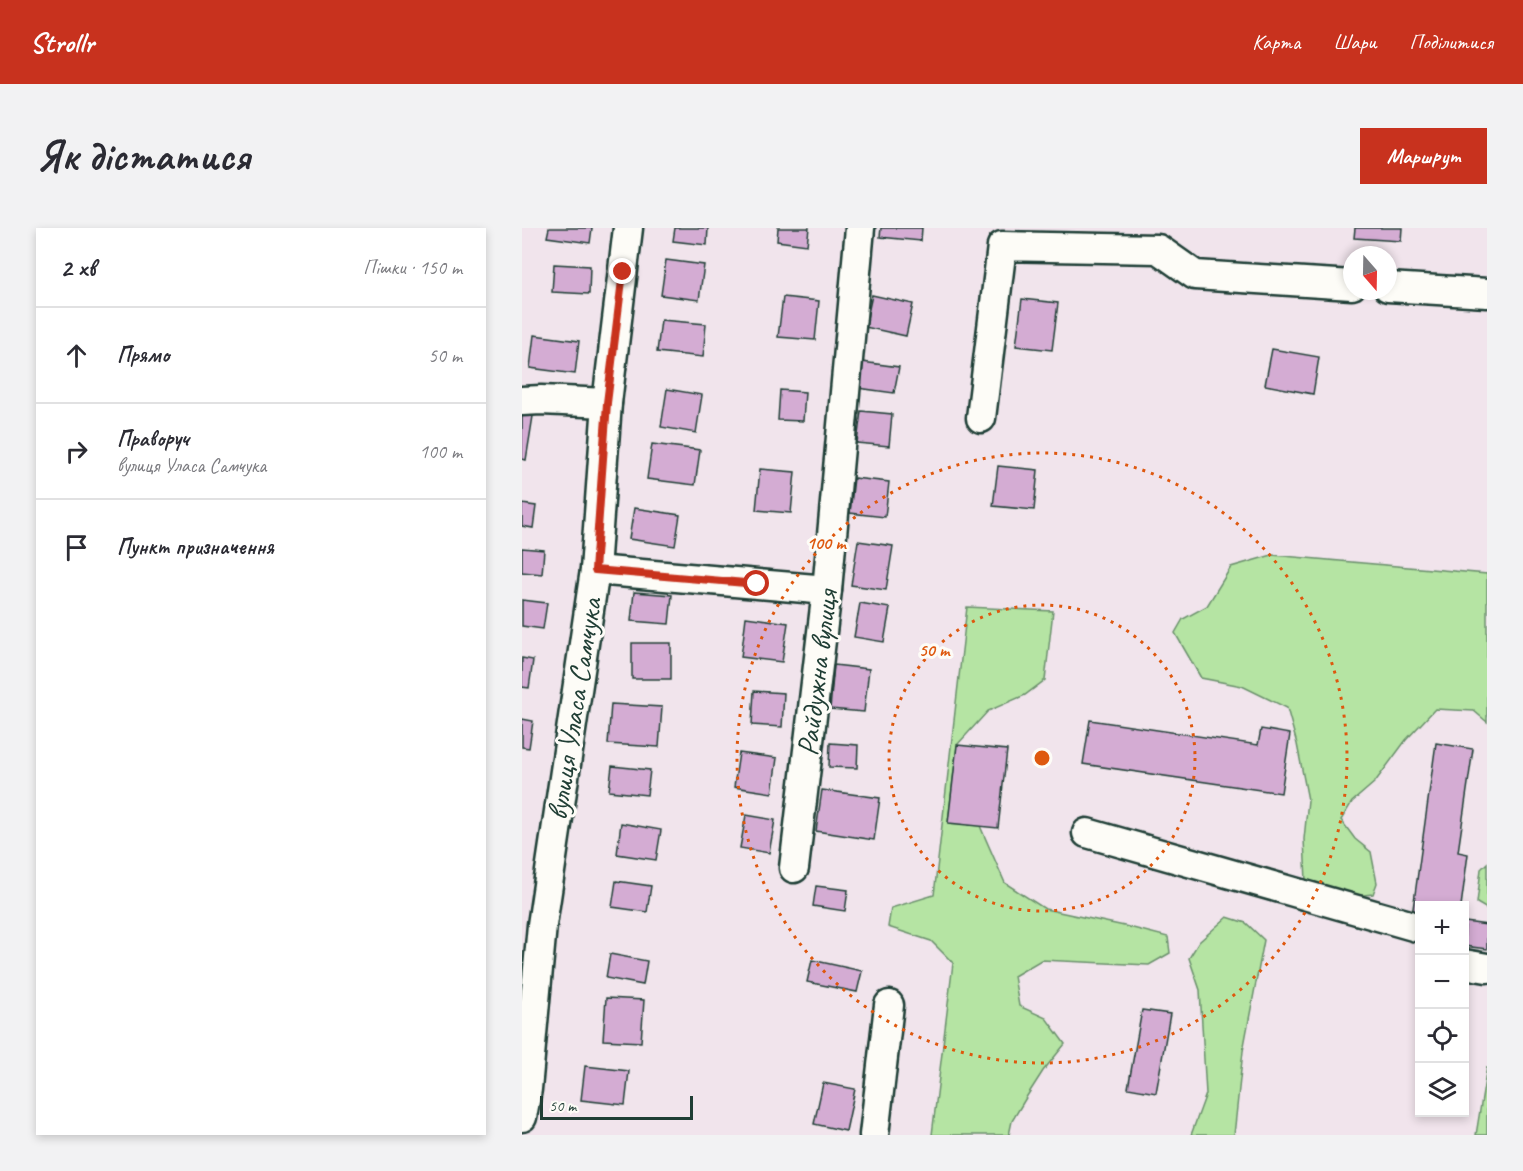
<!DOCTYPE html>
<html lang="uk">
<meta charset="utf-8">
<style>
:root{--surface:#fff;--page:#f2f2f3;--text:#2b2b33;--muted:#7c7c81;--line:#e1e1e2;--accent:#c8321e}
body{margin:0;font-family:Caveat,sans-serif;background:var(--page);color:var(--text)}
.controls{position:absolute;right:18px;bottom:18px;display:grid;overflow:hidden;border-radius:0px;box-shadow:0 3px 9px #0003}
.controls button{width:54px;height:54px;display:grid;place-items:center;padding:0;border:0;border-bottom:2px solid var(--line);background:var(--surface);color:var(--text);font:30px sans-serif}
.compass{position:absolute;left:821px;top:18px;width:54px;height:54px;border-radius:50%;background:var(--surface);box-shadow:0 3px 9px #0003;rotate:160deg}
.scale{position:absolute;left:18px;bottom:15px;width:153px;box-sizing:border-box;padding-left:6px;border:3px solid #1f3d34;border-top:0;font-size:16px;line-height:21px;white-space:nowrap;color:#1f3d34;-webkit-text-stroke:4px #fdfcf7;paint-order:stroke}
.stop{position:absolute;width:18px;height:18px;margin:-14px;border:4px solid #c8321e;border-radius:50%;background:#fff}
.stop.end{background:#c8321e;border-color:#fff;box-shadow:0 2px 6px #0008}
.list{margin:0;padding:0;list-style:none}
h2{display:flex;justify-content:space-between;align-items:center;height:78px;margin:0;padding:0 24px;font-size:26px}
h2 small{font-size:20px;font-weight:400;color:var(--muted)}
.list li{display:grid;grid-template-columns:39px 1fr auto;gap:18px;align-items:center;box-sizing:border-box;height:96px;padding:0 24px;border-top:2px solid var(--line)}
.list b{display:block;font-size:22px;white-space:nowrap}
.list p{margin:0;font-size:20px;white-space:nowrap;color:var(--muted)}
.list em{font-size:20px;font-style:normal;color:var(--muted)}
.icon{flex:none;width:33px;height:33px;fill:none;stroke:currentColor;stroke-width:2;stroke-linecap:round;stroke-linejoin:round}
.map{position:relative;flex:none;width:965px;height:907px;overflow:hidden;border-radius:0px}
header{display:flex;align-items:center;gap:36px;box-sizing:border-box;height:84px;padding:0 30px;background:var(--accent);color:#fff}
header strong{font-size:28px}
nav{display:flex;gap:33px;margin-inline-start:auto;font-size:21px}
.intro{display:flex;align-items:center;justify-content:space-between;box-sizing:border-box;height:144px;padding:0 36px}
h1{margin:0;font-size:42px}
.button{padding:15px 27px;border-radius:0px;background:var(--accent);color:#fff;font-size:21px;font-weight:700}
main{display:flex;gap:36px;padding:0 36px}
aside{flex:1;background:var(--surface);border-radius:0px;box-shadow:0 3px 9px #0003}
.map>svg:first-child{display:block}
</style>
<header>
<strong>Strollr</strong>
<nav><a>Карта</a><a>Шари</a><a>Поділитися</a></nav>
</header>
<div class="intro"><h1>Як дістатися</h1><a class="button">Маршрут</a></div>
<main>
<aside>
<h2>2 хв<small>Пішки · 150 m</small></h2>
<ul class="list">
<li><svg class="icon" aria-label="ahead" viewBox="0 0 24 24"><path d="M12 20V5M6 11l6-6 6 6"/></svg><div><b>Прямо</b></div><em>50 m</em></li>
<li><svg class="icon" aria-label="right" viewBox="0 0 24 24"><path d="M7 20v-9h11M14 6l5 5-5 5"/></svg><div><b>Праворуч</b><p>вулиця Уласа Самчука</p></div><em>100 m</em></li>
<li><svg class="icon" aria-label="arrive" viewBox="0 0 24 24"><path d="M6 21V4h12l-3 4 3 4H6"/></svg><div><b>Пункт призначення</b></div></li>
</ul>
</aside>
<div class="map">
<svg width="965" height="907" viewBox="0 0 965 907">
<rect width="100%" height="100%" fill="#f1e4ec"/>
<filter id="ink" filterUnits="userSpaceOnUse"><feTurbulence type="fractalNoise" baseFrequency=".0167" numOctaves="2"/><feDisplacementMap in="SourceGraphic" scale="12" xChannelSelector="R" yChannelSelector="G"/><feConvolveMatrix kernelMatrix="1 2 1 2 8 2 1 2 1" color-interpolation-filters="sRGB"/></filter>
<g filter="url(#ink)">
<!-- green -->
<g fill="#b5e4a3" stroke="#6a906c" stroke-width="1.5">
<polygon points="750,327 965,346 965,494 952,483 913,481 884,512 853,554 830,574 819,592 833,611 849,624 855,655 851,666 814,670 784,653 782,611 786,572 775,516 765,480 720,458 679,450 653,405 661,391 685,378 709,339"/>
<polygon points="445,379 531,383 523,452 503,467 466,483 435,517 426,594 458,598 483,655 523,681 607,699 646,709 648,725 627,737 519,732 492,748 497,778 524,790 543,816 521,843 505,868 490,893 487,907 410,907 431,735 409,713 366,699 369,680 412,667"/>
<polygon points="965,635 965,681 955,675 959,641"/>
<polygon points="705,689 724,695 742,712 721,823 712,907 669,907 684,866 678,762 667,730 677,714"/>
<polygon points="965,839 965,907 954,907"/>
</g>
<!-- building -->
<g fill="#d4acd3" stroke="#1f3d34" stroke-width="1.5">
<polygon points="27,0 70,0 68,15 25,9"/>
<polygon points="153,0 186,0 185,17 151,13"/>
<polygon points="256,0 287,0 285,17 255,13"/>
<polygon points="359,0 400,0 399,13 358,9"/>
<polygon points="833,0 880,0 879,13 832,10"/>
<polygon points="144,32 182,37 177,72 139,67"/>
<polygon points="32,36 68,38 67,66 30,64"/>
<polygon points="350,67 391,76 384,108 343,99"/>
<polygon points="261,69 297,73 293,112 256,109"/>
<polygon points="500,71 536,75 530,122 494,118"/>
<polygon points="139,92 184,96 181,129 135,124"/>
<polygon points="12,107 57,113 53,146 8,140"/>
<polygon points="750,121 797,129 791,166 743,157"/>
<polygon points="340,134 377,139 372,165 336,160"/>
<polygon points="145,161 180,167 174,205 139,199"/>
<polygon points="258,162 283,164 281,193 256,192"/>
<polygon points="339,183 370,186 367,218 335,215"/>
<polygon points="0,186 11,188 4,232 0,231"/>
<polygon points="130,216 178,222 173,257 125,251"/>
<polygon points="476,238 516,242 512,282 471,278"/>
<polygon points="238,241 273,244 269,285 234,282"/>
<polygon points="332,250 367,254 363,289 328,285"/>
<polygon points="0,276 14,278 11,300 0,298"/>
<polygon points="112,280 158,287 153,318 107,311"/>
<polygon points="336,313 371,318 364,362 329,357"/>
<polygon points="0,320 22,322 20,346 0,344"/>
<polygon points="112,364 150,367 147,396 109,393"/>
<polygon points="0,372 25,375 21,401 0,398"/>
<polygon points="338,375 368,380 362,414 332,409"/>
<polygon points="224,389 266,395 260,434 219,429"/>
<rect x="110" y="415" width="39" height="36"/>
<polygon points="0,430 11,432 7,460 0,459"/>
<polygon points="312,437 347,441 342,484 308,481"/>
<polygon points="232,463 262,465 260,499 230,497"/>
<polygon points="89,476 140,479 137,519 86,516"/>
<polygon points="0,491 11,493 7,520 0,519"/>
<polygon points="568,492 736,517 739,501 768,506 759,565 561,536"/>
<polygon points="308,515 336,517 335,540 307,539"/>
<polygon points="914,515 951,521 936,624 946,626 939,678 898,678 898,689 890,688"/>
<polygon points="435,517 485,522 476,600 426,595"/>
<polygon points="217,525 255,530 250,565 212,559"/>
<polygon points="90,538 128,542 125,567 87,563"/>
<polygon points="300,562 358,570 352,612 294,603"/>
<polygon points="224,587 253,592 247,625 218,620"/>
<polygon points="99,595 139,602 134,632 95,626"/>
<polygon points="94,653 129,658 125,684 90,679"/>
<polygon points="294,658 326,662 323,683 291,678"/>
<polygon points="943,694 965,697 965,721 942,718"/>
<polygon points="88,726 125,733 121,757 84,750"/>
<polygon points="290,732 340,743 335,764 285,754"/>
<polygon points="84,770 122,772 119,814 81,812"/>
<polygon points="620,782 648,786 634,865 606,860"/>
<polygon points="63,838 107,843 103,877 59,872"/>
<polygon points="301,855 333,861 324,903 292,896"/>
</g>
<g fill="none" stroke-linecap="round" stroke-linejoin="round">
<!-- minor casing -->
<g stroke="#1f3d34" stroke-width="33">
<g id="minor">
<polyline points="866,59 965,65"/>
<polyline points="0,173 19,172 85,175"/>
<polyline points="459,190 480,18 636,21 673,47 830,57"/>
<polyline points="73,342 305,362"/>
<polyline points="565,605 898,700"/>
<polyline points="272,640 305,362 338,0"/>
<polyline points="942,736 965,740"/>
<polyline points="0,889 5,861 20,697 73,342 85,175 106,0"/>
<polyline points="352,907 367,777"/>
</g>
</g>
<!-- minor -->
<use href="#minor" stroke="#fdfcf7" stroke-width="28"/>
</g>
</g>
<g fill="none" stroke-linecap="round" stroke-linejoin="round" filter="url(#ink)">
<!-- route -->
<polyline stroke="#c8321e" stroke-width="8" points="101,44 85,175 73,342 235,356"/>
</g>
<!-- distance rings -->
<g fill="none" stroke="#de580e" stroke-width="3" stroke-dasharray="3 6">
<circle cx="520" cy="530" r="153"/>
<circle cx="520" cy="530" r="305"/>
</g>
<g text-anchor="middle" stroke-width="6" stroke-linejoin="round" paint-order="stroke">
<!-- street labels -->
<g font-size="30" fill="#1f3d34" stroke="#fdfcf7">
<text transform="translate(295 445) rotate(-83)" y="10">Райдужна вулиця</text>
<text transform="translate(52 481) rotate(-81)" y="10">вулиця Уласа Самчука</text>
</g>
</g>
<circle cx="520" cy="530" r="9" fill="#de580e" stroke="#fdfcf7" stroke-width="3"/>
<g font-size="18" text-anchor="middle" font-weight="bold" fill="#de580e" stroke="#fdfcf7" stroke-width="6" stroke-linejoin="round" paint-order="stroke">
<text x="304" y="321">100 m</text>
<text x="412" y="428">50 m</text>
</g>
</svg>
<div class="controls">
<button>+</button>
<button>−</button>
<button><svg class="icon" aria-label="locate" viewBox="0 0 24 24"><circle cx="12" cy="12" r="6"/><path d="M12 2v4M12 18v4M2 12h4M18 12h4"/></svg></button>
<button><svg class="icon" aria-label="layers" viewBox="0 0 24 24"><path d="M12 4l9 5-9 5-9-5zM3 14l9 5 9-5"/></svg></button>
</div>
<svg class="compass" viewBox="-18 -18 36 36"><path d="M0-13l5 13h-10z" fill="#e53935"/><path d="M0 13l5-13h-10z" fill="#7c7c81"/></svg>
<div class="scale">50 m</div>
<div class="stop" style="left:235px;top:356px"></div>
<div class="stop end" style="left:101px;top:44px"></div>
</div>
</main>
